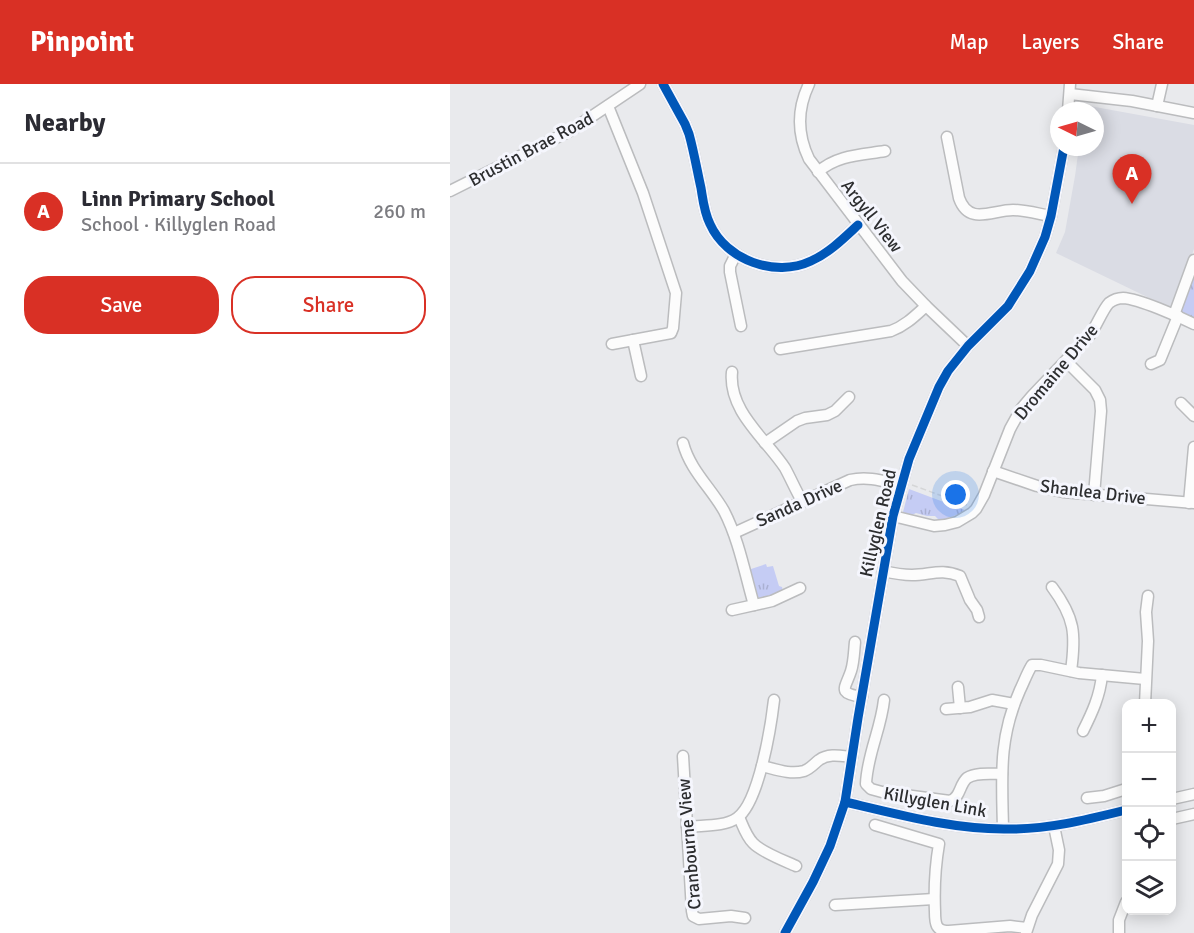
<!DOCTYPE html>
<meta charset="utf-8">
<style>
:root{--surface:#fff;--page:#f7f7f7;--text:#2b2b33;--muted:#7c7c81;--line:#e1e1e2;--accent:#d93025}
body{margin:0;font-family:Signika,sans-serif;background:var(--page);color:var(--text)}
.controls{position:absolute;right:18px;bottom:18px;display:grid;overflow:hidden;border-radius:12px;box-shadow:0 3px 15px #0003}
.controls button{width:54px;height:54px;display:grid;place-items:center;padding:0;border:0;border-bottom:2px solid var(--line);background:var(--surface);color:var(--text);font:30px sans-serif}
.compass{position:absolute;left:600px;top:18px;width:54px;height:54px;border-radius:50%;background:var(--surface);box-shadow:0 3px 15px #0003;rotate:275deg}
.you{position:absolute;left:506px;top:411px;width:21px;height:21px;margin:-15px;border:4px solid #fff;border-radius:50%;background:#1a73e8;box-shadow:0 0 0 9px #1a73e833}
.badge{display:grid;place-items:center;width:39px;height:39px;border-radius:50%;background:var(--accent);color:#fff;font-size:20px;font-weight:700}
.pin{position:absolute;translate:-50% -50px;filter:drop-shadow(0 2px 3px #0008)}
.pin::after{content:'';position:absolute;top:32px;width:21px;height:18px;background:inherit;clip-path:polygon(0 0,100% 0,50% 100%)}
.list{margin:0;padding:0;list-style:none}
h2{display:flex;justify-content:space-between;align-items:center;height:78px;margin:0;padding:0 24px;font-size:26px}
h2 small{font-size:20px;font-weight:400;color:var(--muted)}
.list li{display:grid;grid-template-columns:39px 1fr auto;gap:18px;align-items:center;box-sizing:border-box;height:96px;padding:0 24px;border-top:2px solid var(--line)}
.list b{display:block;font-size:22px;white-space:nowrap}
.list p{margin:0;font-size:20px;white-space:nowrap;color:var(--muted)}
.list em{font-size:20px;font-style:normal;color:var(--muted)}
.actions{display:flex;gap:12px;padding:18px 24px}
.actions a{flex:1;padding:14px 0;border:2px solid var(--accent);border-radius:24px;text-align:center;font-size:21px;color:var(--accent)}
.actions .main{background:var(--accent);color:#fff}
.icon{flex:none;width:33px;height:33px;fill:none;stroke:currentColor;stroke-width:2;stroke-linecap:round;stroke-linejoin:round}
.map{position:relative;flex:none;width:744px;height:849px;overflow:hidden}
header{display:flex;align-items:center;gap:36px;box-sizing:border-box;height:84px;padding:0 30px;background:var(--accent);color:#fff}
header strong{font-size:28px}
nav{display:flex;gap:33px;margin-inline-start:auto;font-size:21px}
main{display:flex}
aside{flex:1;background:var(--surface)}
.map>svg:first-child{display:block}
</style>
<header>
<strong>Pinpoint</strong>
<nav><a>Map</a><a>Layers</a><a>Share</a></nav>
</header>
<main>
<aside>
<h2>Nearby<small></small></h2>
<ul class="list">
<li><span class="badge">A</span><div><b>Linn Primary School</b><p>School · Killyglen Road</p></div><em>260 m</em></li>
</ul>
<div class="actions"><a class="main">Save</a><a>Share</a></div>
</aside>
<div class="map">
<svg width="744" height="849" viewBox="0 0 744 849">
<defs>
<pattern id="park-tufts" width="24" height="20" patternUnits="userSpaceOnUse" patternTransform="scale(1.5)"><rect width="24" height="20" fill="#c5ccf4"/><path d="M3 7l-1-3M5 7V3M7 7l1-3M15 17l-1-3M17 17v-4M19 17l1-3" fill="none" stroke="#aab0d2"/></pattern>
</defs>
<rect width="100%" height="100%" fill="#e9eaed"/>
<!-- built -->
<polygon fill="#dadce4" points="634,21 744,41 744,165 726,215 720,224 606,169 615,148 625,92 629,63 645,63 645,27 633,27"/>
<!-- park -->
<g fill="url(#park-tufts)">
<polygon points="744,186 744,240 729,229"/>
<polygon points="459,405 515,426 509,430 490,437 485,432 477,432 466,429 460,432 453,428"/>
<polygon points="316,480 317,483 323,482 329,502 332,503 333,507 318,516 307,513 298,486"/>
</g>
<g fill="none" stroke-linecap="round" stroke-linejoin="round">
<!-- minor casing -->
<g stroke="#bbbcbe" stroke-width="13">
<g id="minor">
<path d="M 213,0 L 235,40 L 239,50 C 244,68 247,86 251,104 C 253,116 254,128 260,140 C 276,176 325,194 361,177 C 379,169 394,154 408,141"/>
<path d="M 359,0 C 347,25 347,50 359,75 L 452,197 L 476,222 L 518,262"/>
<polyline points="620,10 682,17 744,29"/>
<polyline points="158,22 193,109 226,209 223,244 221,249 162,260"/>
<polyline points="707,22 712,0"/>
<polyline points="618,27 620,0"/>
<path d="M 497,53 L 509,114 C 519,142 542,126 563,126 C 575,126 589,130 601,132"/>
<path d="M 368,88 C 387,71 411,71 435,67"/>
<polyline points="0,107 120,47 190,0"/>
<polyline points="286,170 280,182 280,188 291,242"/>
<polyline points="724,231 744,176"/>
<polyline points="183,256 191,292"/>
<path d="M 330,265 L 441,247 C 455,242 465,232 476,222"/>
<polyline points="616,277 645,306 650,316 651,327 644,411"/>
<polyline points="701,280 710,276 728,232"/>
<path d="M 282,288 C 278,327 316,355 335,384 C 341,395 346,407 352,417"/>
<polyline points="731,319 744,332"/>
<path d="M 233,359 C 240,386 261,404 274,427 C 289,456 295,490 304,521"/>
<polyline points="315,359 347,337 355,334 377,331 385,327 399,313"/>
<polyline points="543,387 587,402 613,408 744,419"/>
<polyline points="739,419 744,363"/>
<path d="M 443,432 L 484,442 L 495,441 L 507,438 L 522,429 L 526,425 L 534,411 L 560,345 L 571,325 L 582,312 L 640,251 C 646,243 653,225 659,219 C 663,216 668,214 673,214 C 689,215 728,232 744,240"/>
<path d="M 284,449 L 400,396 C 418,392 433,397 451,401"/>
<path d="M 433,487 C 442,489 452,491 462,491 C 480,491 491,484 510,492 L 520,516 L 527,526 L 529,533"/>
<path d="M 602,503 C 625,534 626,550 621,587"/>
<polyline points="282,526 322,517 350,504"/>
<path d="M 405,558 C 404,567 404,578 401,587 C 395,605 387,609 412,613"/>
<polyline points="508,603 510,624"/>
<path d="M 434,616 C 431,645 417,671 416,700 L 421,705 L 432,708 L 500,717 C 511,713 509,701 517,694 C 526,688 542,690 552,690"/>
<polyline points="695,620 698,557 696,528 698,512"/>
<polyline points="496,625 520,623 542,616 564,620"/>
<path d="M 633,647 C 642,629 650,612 652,591"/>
<polyline points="233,672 242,827 243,832 249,835 281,832 295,834"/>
<path d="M 312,682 C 325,685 340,691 354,687 C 360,685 364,680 369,676 C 379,669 391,672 402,673"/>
<polyline points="637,714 654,712 676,705"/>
<polyline points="722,715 744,710"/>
<path d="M 395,718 C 447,730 500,745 554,745 C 596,746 636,736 676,726"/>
<path d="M 289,733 C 293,742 296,752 303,759 C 311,768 335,777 346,782"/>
<polyline points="722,735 744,730"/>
<path d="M 425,741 L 489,760 C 485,783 484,805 485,828 C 485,832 485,838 487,842 C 490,847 495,847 499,847 L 560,842 L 577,844"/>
<path d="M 237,743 C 253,741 274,743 287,734 C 309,719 321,642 324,616"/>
<path d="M 553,745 C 552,694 548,655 570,606 C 574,598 577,589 582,581 L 591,581 L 629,589 L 695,595"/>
<polyline points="385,821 484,815"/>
<polyline points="335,849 363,798 380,762 395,718 408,634 443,432 459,375 489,303 498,287 518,262 558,222 580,187 595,153 601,132 614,63"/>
<polyline points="576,849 582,831 608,780 609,766 604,742"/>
<polyline points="669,849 669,836 676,818"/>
</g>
</g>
<!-- path -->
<polyline stroke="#d5d6d7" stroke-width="1.5" stroke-dasharray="6 3" stroke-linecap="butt" points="462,401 517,421"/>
<!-- minor -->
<use href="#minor" stroke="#fcfcfc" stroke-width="10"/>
<!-- cycleway casing -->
<g stroke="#f5f6fd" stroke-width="13">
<g id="cycleway">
<path d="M 213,0 L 235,40 L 239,50 C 244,68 247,86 251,104 C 253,116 254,128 260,140 C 276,176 325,194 361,177 C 379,169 394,154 408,141"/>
<path d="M 395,718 C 447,730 500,745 554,745 C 596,746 636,736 676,726"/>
<polyline points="335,849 363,798 380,762 395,718 408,634 443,432 459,375 489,303 498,287 518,262 558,222 580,187 595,153 601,132 614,63"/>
</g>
</g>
<!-- cycleway -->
<use href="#cycleway" stroke="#0057b8" stroke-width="9"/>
</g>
<g text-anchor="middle" stroke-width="6" stroke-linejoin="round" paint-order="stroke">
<!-- street labels -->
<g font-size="18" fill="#2d2e30" stroke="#f5f6fd">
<text transform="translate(81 65) rotate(-28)" y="6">Brustin Brae Road</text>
<text transform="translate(422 132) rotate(52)" y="6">Argyll View</text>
<text transform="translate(606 288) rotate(-50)" y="6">Dromaine Drive</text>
<text transform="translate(643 408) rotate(7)" y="6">Shanlea Drive</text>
<text transform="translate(349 419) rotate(-24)" y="6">Sanda Drive</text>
<text transform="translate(428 439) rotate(-77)" y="6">Killyglen Road</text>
<text transform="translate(485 718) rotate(10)" y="6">Killyglen Link</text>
<text transform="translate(239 760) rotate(-95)" y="6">Cranbourne View</text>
</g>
</g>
</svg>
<div class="controls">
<button>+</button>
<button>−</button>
<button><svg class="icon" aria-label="locate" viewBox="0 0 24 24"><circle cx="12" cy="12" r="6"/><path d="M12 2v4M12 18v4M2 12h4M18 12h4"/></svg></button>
<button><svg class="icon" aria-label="layers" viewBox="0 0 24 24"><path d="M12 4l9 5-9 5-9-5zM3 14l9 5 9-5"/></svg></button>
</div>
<svg class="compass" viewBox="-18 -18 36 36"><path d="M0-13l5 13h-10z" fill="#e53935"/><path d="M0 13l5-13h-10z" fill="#7c7c81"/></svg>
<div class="you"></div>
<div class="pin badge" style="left:682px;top:120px">A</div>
</div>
</main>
